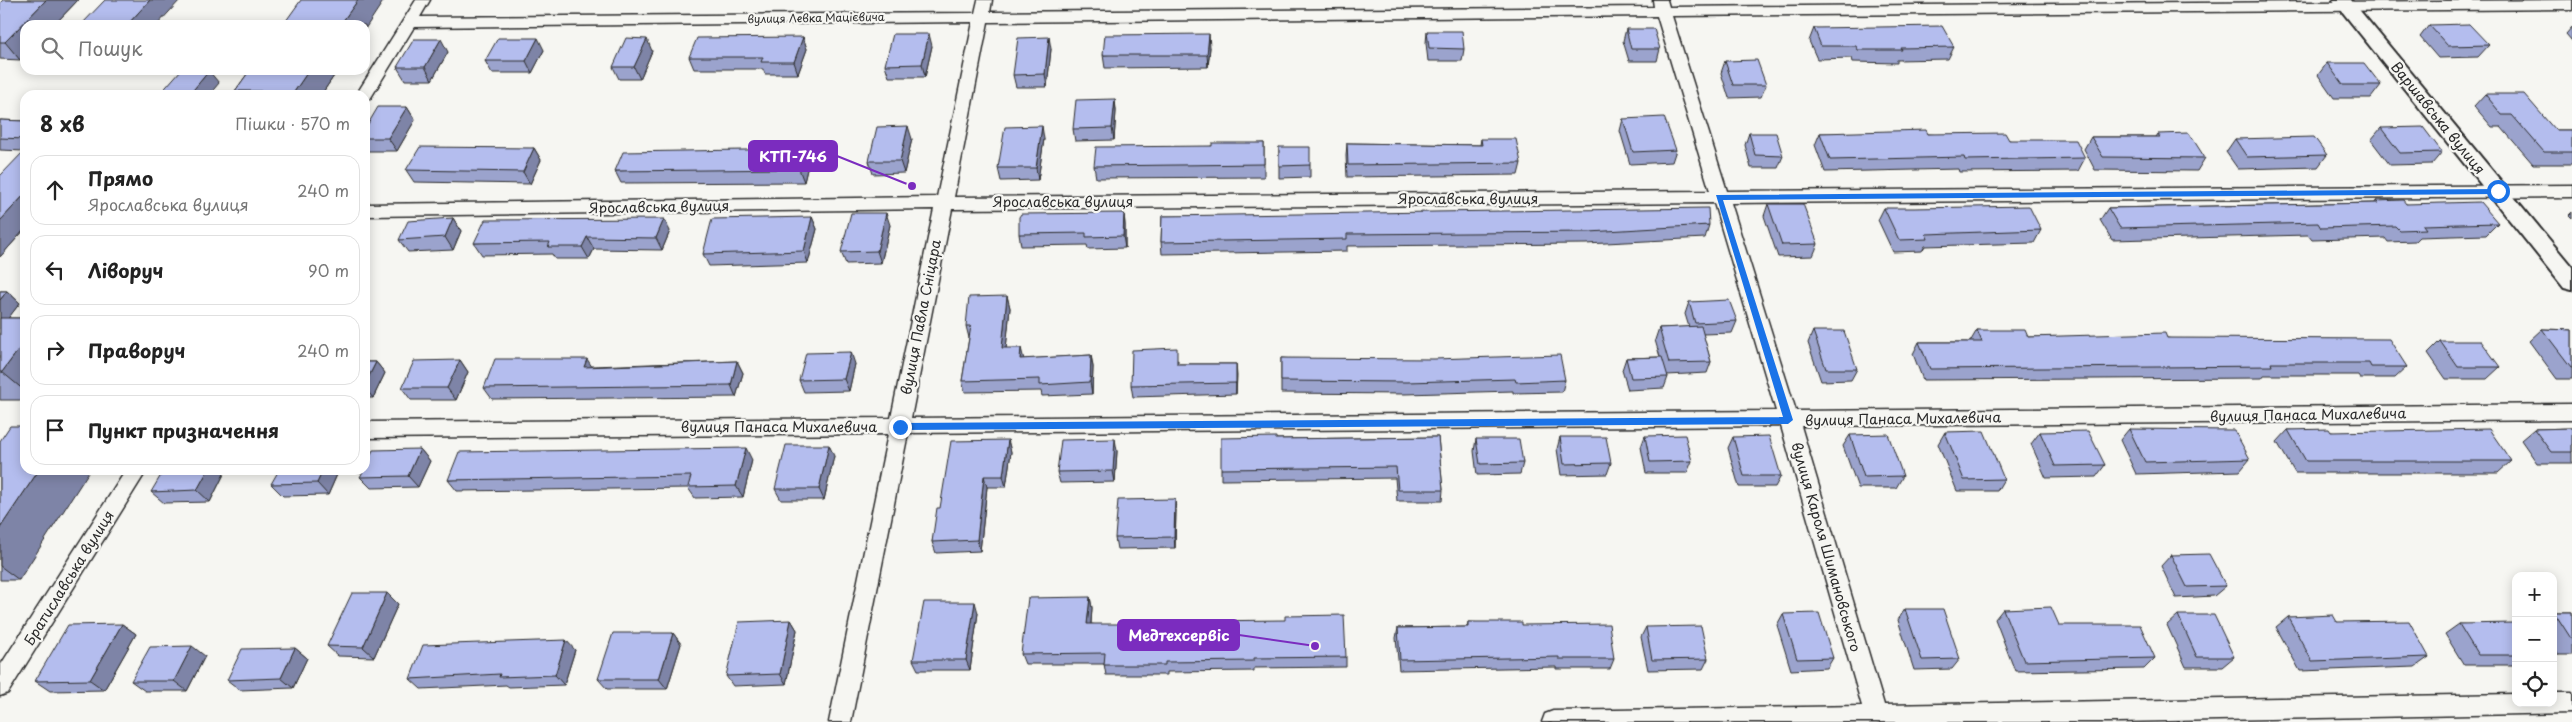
<!DOCTYPE html>
<html lang="uk">
<meta charset="utf-8">
<style>
:root{--surface:#fff;--page:#f2f2f2;--text:#222;--muted:#767676;--line:#e0e0e0}
body{margin:0;font-family:"Playpen Sans",sans-serif;background:var(--page);color:var(--text)}
.controls{position:absolute;right:15px;bottom:15px;display:grid;overflow:hidden;border-radius:10px;box-shadow:0 2px 12px #0003}
.controls button{width:45px;height:45px;display:grid;place-items:center;padding:0;border:0;border-bottom:1px solid var(--line);background:var(--surface);color:var(--text);font:25px sans-serif}
.stop{position:absolute;width:15px;height:15px;margin:-11px;border:4px solid #1a73e8;border-radius:50%;background:#fff}
.stop.end{background:#1a73e8;border-color:#fff;box-shadow:0 1px 5px #0008}
.list{margin:0;padding:0;list-style:none}
h2{display:flex;justify-content:space-between;align-items:center;height:65px;margin:0;padding:0 20px;font-size:21px}
h2 small{font-size:16px;font-weight:400;color:var(--muted)}
.list li{display:grid;grid-template-columns:32px 1fr auto;gap:15px;align-items:center;box-sizing:border-box;height:70px;margin:0 10px 10px;padding:0 10px;border:1px solid var(--line);border-radius:15px}
.list b{display:block;font-size:19px;white-space:nowrap}
.list p{margin:0;font-size:16px;white-space:nowrap;color:var(--muted)}
.list em{font-size:16px;font-style:normal;color:var(--muted)}
.icon{flex:none;width:28px;height:28px;fill:none;stroke:currentColor;stroke-width:2;stroke-linecap:round;stroke-linejoin:round}
.map{position:relative;flex:none;width:2572px;height:722px;overflow:hidden}
.search{position:absolute;background:var(--surface);box-shadow:0 2px 12px #0003;left:20px;top:20px;width:350px;height:55px;display:flex;align-items:center;gap:12px;box-sizing:border-box;padding:0 18px;border-radius:15px;color:var(--muted);font-size:19px}
.panel{position:absolute;background:var(--surface);box-shadow:0 2px 12px #0003;left:20px;top:90px;width:350px;height:385px;border-radius:15px}
.map>svg:first-child{display:block}
</style>
<div class="map">
<svg width="2572" height="722" viewBox="0 0 2572 722">
<rect width="100%" height="100%" fill="#f6f6f2"/>
<filter id="ink" filterUnits="userSpaceOnUse"><feTurbulence type="fractalNoise" baseFrequency=".02" numOctaves="2"/><feDisplacementMap in="SourceGraphic" scale="10" xChannelSelector="R" yChannelSelector="G"/><feConvolveMatrix kernelMatrix="1 2 1 2 8 2 1 2 1" color-interpolation-filters="sRGB"/></filter>
<g filter="url(#ink)">
<g fill="none" stroke-linecap="round" stroke-linejoin="round">
<!-- minor casing -->
<g stroke="#2b2b2b" stroke-width="3">
<g id="minor">
<path d="M 416,0 L 430,0 L 420,17 L 975,13 L 978,0 L 992,0 L 990,12 L 1654,7 L 1653,0 L 1667,0 L 1669,7 L 2572,0 L 2572,9 L 1672,16 L 1727,191 L 2572,185 L 2572,197 L 1731,203 L 1796,411 L 2572,404 L 2572,420 L 1801,426 L 1884,705 L 2516,694 L 2516,703 L 2553,703 L 2553,693 L 2572,693 L 2572,713 L 2118,722 L 1542,722 L 1545,714 L 1553,711 L 1862,706 L 1781,426 L 908,433 L 851,722 L 829,722 L 888,434 L 365,438 L 365,422 L 891,418 L 934,209 L 365,216 L 365,204 L 937,197 L 973,22 L 414,27 L 370,99 L 365,100 L 365,95 L 356,95 ZM 1657,16 L 1710,191 L 954,197 L 988,22 ZM 1714,203 L 1776,411 L 911,418 L 952,209 Z"/>
<polygon points="126,470 147,470 8,693 0,696 0,666"/>
</g>
</g>
<!-- tertiary casing -->
<g stroke="#2b2b2b" stroke-width="4">
<polygon id="tertiary" points="2333,0 2351,0 2572,267 2572,290 2564,288"/>
</g>
<!-- minor -->
<use href="#minor" fill="#f6f6f2" fill-rule="evenodd"/>
<!-- tertiary -->
<use href="#tertiary" fill="#f6f6f2" fill-rule="evenodd"/>
</g>
<!-- wall -->
<g fill="#9ba3cd" stroke="#2b2b2b">
<polygon points="3,0 78,0 54,25 25,25 25,55 20,60 0,59 0,3"/>
<polygon points="2429,25 2489,45 2478,57 2438,58 2420,37"/>
<polygon points="2572,27 2572,41 2566,34"/>
<polygon points="1814,28 1954,47 1948,59 1897,60 1897,63 1853,62 1852,58 1817,59 1809,41"/>
<polygon points="1626,29 1660,49 1657,61 1629,61 1623,41"/>
<polygon points="1427,31 1464,49 1462,61 1428,61 1426,43"/>
<polygon points="803,37 807,49 798,74 765,74 763,69 694,69 689,57"/>
<polygon points="932,46 925,77 889,77 885,65"/>
<polygon points="1210,47 1208,67 1105,68 1103,55"/>
<polygon points="1051,49 1047,87 1016,87 1013,75"/>
<polygon points="544,50 532,73 492,73 485,61"/>
<polygon points="652,51 640,79 619,79 613,67"/>
<polygon points="448,52 432,80 405,80 397,67"/>
<polygon points="1725,61 1766,85 1761,97 1729,98 1721,73"/>
<polygon points="2327,63 2381,85 2371,98 2334,98 2318,75"/>
<polygon points="250,70 338,70 321,95 238,95 235,91"/>
<polygon points="2485,94 2555,130 2572,130 2572,164 2533,164 2501,127 2492,127 2474,106"/>
<polygon points="1115,99 1116,111 1114,140 1075,141 1073,129"/>
<polygon points="407,107 415,120 397,151 368,151 365,146 365,129"/>
<polygon points="1623,119 1676,150 1672,162 1630,164 1620,131"/>
<polygon points="0,120 25,121 25,229 0,257 24,151 0,150"/>
<polygon points="2381,128 2442,152 2432,164 2390,165 2371,140"/>
<polygon points="1749,133 1783,156 1778,168 1751,168 1745,145"/>
<polygon points="1820,133 1928,134 2009,140 2085,158 2078,171 1959,172 1958,169 1825,172 1815,145"/>
<polygon points="2158,134 2205,158 2197,171 2095,170 2084,149 2091,137 2156,137"/>
<polygon points="912,139 904,173 873,174 869,161"/>
<polygon points="1044,139 1038,180 1001,181 998,168"/>
<polygon points="1481,139 1521,163 1518,175 1347,177 1346,156 1347,143 1480,145"/>
<polygon points="2235,139 2327,155 2318,167 2238,169 2226,152"/>
<polygon points="1264,143 1264,177 1096,178 1094,166 1212,146"/>
<polygon points="1279,147 1310,165 1310,177 1279,178"/>
<polygon points="534,148 541,160 530,184 414,182 406,170"/>
<polygon points="809,161 804,182 621,183 615,171"/>
<polygon points="2376,201 2406,204 2498,223 2486,235 2419,237 2415,241 2388,242 2385,238 2312,240 2308,235 2112,240 2100,220 2108,208 2375,203"/>
<polygon points="1768,204 1818,244 1813,256 1778,257 1764,216"/>
<polygon points="1884,208 2041,230 2034,243 1925,246 1922,251 1893,252 1878,220"/>
<polygon points="2572,212 2572,218 2569,215"/>
<polygon points="1124,213 1125,225 1125,248 1088,249 1087,245 1021,246 1019,234"/>
<polygon points="1162,216 1709,225 1705,238 1586,244 1347,246 1347,251 1162,254 1161,242"/>
<polygon points="812,217 817,229 808,263 709,266 703,254"/>
<polygon points="453,218 461,231 453,250 408,252 399,240"/>
<polygon points="890,225 881,263 846,264 841,252"/>
<polygon points="670,231 662,250 594,249 589,259 555,259 552,254 482,255 474,243"/>
<polygon points="0,291 7,291 20,303 8,318 25,318 25,400 0,400"/>
<polygon points="1007,296 1010,308 1006,348 1024,359 1091,355 1093,367 1092,394 1042,396 1041,391 965,392 962,381 969,338 966,326"/>
<polygon points="1689,302 1737,321 1732,333 1703,334 1711,362 1707,373 1667,375 1668,377 1664,388 1628,390 1622,370 1626,358 1660,357 1655,340 1659,328 1689,327 1685,314"/>
<polygon points="2542,329 2572,330 2572,379 2557,379 2529,341"/>
<polygon points="1977,330 2028,337 2167,338 2407,367 2395,378 2360,378 2358,375 2264,375 2262,378 1923,380 1913,354 1919,342 1970,342"/>
<polygon points="1813,331 1857,369 1851,380 1821,381 1808,343"/>
<polygon points="2440,341 2500,367 2487,379 2446,379 2428,353"/>
<polygon points="1281,358 1565,380 1562,392 1513,393 1513,391 1405,394 1281,393"/>
<polygon points="460,360 468,372 456,400 411,400 402,388"/>
<polygon points="1178,360 1178,364 1236,364 1236,394 1133,397 1131,385"/>
<polygon points="737,361 743,373 736,397 492,399 484,388 592,366"/>
<polygon points="365,362 376,362 385,373 373,398 365,398"/>
<polygon points="855,364 849,391 804,392 799,380"/>
<polygon points="2572,428 2572,463 2537,463 2521,440 2534,429"/>
<polygon points="2129,429 2250,459 2240,471 2136,474 2120,440"/>
<polygon points="2288,430 2331,432 2511,461 2498,473 2295,473 2277,442"/>
<polygon points="1945,432 2004,479 1997,491 1957,491 1938,444"/>
<polygon points="2040,432 2105,465 2096,477 2046,478 2031,444"/>
<polygon points="1850,435 1903,476 1896,488 1858,488 1843,446"/>
<polygon points="1645,436 1692,461 1687,473 1646,473 1641,447"/>
<polygon points="1438,437 1443,490 1442,501 1397,501 1395,478 1221,480 1221,469 1276,439"/>
<polygon points="1560,437 1611,463 1607,474 1561,475 1557,449"/>
<polygon points="1733,437 1781,476 1775,487 1739,487 1728,448"/>
<polygon points="1476,439 1523,463 1520,474 1477,475 1474,451"/>
<polygon points="1008,440 1011,452 1006,487 987,487 980,551 936,553 932,542 940,508"/>
<polygon points="0,441 19,580 0,580"/>
<polygon points="420,449 430,461 418,487 371,488 360,477"/>
<polygon points="1117,451 1115,482 1060,483 1057,472"/>
<polygon points="834,456 824,500 781,500 775,489"/>
<polygon points="752,460 743,497 695,498 688,488 457,491 448,480"/>
<polygon points="226,470 210,502 164,503 151,492"/>
<polygon points="339,470 328,495 283,496 271,484"/>
<polygon points="1176,510 1175,548 1117,549 1115,538"/>
<polygon points="2171,555 2226,586 2214,596 2176,598 2161,566"/>
<polygon points="387,593 398,604 374,657 338,656 327,646"/>
<polygon points="1090,597 1092,608 1091,624 1346,657 1346,667 1254,668 1254,671 1167,672 1167,675 1106,675 1104,664 1025,664 1021,654"/>
<polygon points="1905,609 1960,659 1952,669 1914,670 1898,620"/>
<polygon points="2003,609 2059,625 2155,658 2144,669 2015,671 1995,619"/>
<polygon points="2553,612 2572,612 2572,655 2559,655 2553,645"/>
<polygon points="978,613 970,670 918,670 913,660"/>
<polygon points="1783,614 1833,658 1827,668 1791,670 1777,625"/>
<polygon points="2178,615 2234,657 2222,667 2186,667 2167,625"/>
<polygon points="2288,617 2337,622 2429,657 2415,667 2300,671 2276,627"/>
<polygon points="791,620 797,630 786,684 733,686 726,676"/>
<polygon points="1468,622 1522,625 1614,659 1610,669 1556,669 1556,667 1399,670 1396,638 1398,628 1467,627"/>
<polygon points="122,624 136,634 104,690 50,691 35,681"/>
<polygon points="2459,624 2516,628 2516,665 2464,665 2445,634"/>
<polygon points="1646,627 1708,659 1703,669 1648,670 1641,637"/>
<polygon points="673,633 681,644 667,689 607,689 598,679"/>
<polygon points="295,648 307,658 293,688 240,690 227,680"/>
<polygon points="575,650 564,685 509,687 506,685 421,689 410,679"/>
<polygon points="205,656 187,691 145,691 131,681"/>
</g>
<!-- shaded-wall -->
<g fill="#7e84a7" stroke="#2b2b2b">
<polygon points="46,0 78,0 54,25 25,25 25,55 20,60 5,42"/>
<polygon points="150,0 180,0 157,25 127,25"/>
<polygon points="358,0 384,0 365,29 365,25 340,25"/>
<polygon points="929,34 932,46 925,77 922,64"/>
<polygon points="1209,34 1210,47 1208,67 1207,55"/>
<polygon points="803,37 807,49 798,74 794,62"/>
<polygon points="1049,37 1051,49 1047,87 1045,74"/>
<polygon points="538,38 544,50 532,73 526,61"/>
<polygon points="441,39 448,52 432,80 425,67"/>
<polygon points="647,39 652,51 640,79 634,67"/>
<polygon points="309,70 338,70 321,95 292,95"/>
<polygon points="209,71 219,83 209,95 189,95"/>
<polygon points="1115,99 1116,111 1114,140 1112,128"/>
<polygon points="407,107 415,120 397,151 388,138"/>
<polygon points="908,126 912,139 904,173 900,161"/>
<polygon points="1042,126 1044,139 1038,180 1036,168"/>
<polygon points="534,148 541,160 530,184 523,172"/>
<polygon points="805,149 809,161 804,182 799,169"/>
<polygon points="25,194 25,229 0,257 0,221"/>
<polygon points="886,213 890,225 881,263 877,251"/>
<polygon points="1124,213 1125,225 1125,248 1123,236"/>
<polygon points="812,217 817,229 808,263 804,251"/>
<polygon points="453,218 461,231 453,250 445,237"/>
<polygon points="664,219 670,231 662,250 656,238"/>
<polygon points="587,237 594,249 589,259 582,247"/>
<polygon points="7,291 20,303 0,329 0,300"/>
<polygon points="1007,296 1010,308 1005,360 1002,348"/>
<polygon points="25,341 25,391 2,372"/>
<polygon points="1021,348 1024,360 1020,359"/>
<polygon points="851,352 855,364 849,391 844,379"/>
<polygon points="1091,355 1093,367 1092,394 1090,382"/>
<polygon points="587,359 594,370 584,367"/>
<polygon points="460,360 468,372 456,400 447,388"/>
<polygon points="737,361 743,373 736,397 731,385"/>
<polygon points="376,362 385,373 373,398 365,388 365,384"/>
<polygon points="1236,364 1237,376 1236,394"/>
<polygon points="1115,439 1117,451 1115,482 1113,471"/>
<polygon points="1008,440 1011,452 1006,487 1003,476"/>
<polygon points="829,445 834,456 824,500 819,489"/>
<polygon points="746,448 752,460 743,497 736,486"/>
<polygon points="420,449 430,461 418,487 408,476"/>
<polygon points="39,470 90,470 19,580 0,566 0,528"/>
<polygon points="208,470 226,470 210,502 197,490"/>
<polygon points="323,470 339,470 328,495 317,483"/>
<polygon points="984,476 987,487 980,551 977,540"/>
<polygon points="1175,499 1176,510 1175,548 1174,537"/>
<polygon points="387,593 398,604 374,657 363,647"/>
<polygon points="1090,597 1092,608 1090,635 1087,624"/>
<polygon points="975,602 978,613 970,670 966,660"/>
<polygon points="791,620 797,630 786,684 780,674"/>
<polygon points="122,624 136,634 104,690 90,680"/>
<polygon points="673,633 681,644 667,689 659,679"/>
<polygon points="566,640 575,650 564,685 555,675"/>
<polygon points="192,646 205,656 187,691 174,681"/>
<polygon points="295,648 307,658 293,688 281,678"/>
</g>
<!-- building -->
<g fill="#b4bdee" stroke="#2b2b2b">
<polygon points="3,0 46,0 5,42 0,42 0,3"/>
<polygon points="105,0 150,0 127,25 81,25"/>
<polygon points="301,0 358,0 340,25 283,25"/>
<polygon points="2469,24 2489,45 2448,46 2429,25"/>
<polygon points="1942,26 1954,47 1901,48 1902,50 1858,50 1856,46 1821,46 1814,28"/>
<polygon points="1626,29 1654,29 1660,49 1631,49"/>
<polygon points="1427,31 1462,31 1464,49 1429,48"/>
<polygon points="893,34 929,34 922,64 885,65"/>
<polygon points="1209,34 1207,55 1103,55 1105,35"/>
<polygon points="803,37 794,62 761,62 763,57 689,57 697,38"/>
<polygon points="1049,37 1045,74 1013,75 1018,38"/>
<polygon points="498,38 538,38 526,61 485,61"/>
<polygon points="626,38 647,39 634,67 613,67"/>
<polygon points="414,39 441,39 425,67 397,67"/>
<polygon points="1757,60 1766,85 1733,85 1725,61"/>
<polygon points="2327,63 2364,63 2381,85 2343,85"/>
<polygon points="181,70 209,71 189,95 159,95"/>
<polygon points="250,70 309,70 292,95 259,95 261,91 235,91"/>
<polygon points="2485,94 2524,94 2555,130 2572,130 2572,152 2544,152 2512,115 2502,115"/>
<polygon points="1115,99 1112,128 1073,129 1076,100"/>
<polygon points="378,107 407,107 388,138 365,138 365,129"/>
<polygon points="1664,117 1676,150 1633,152 1623,119"/>
<polygon points="0,120 25,121 25,139 0,138"/>
<polygon points="908,126 900,161 869,161 877,127"/>
<polygon points="1042,126 1036,168 998,168 1005,127"/>
<polygon points="2423,127 2442,152 2400,153 2381,128"/>
<polygon points="1926,130 1928,134 2005,133 2009,140 2076,140 2085,158 1965,160 1964,157 1830,160 1820,133"/>
<polygon points="1749,133 1776,133 1783,156 1755,155"/>
<polygon points="2189,133 2205,158 2103,157 2091,137 2160,137 2158,134"/>
<polygon points="2314,137 2327,155 2247,157 2235,139"/>
<polygon points="1481,139 1516,139 1521,163 1348,165 1347,143 1482,145"/>
<polygon points="1212,143 1264,143 1264,164 1094,166 1096,147 1212,146"/>
<polygon points="420,147 534,148 523,172 406,170"/>
<polygon points="1279,147 1310,147 1310,165 1279,166"/>
<polygon points="805,149 799,169 615,171 623,152"/>
<polygon points="25,150 25,194 0,221 0,176"/>
<polygon points="2403,200 2406,204 2480,202 2498,223 2423,225 2426,229 2399,230 2395,226 2321,228 2318,223 2120,228 2108,208 2378,203 2376,201"/>
<polygon points="1768,204 1803,204 1818,244 1782,245"/>
<polygon points="2029,206 2041,230 1926,234 1928,239 1899,240 1884,208 1914,208"/>
<polygon points="1708,208 1709,225 1589,232 1347,234 1347,239 1161,242 1162,216"/>
<polygon points="851,213 886,213 877,251 841,252"/>
<polygon points="1124,213 1123,236 1086,237 1086,233 1019,234 1019,217 1021,214"/>
<polygon points="812,217 804,251 703,254 712,219"/>
<polygon points="453,218 445,237 399,240 408,221"/>
<polygon points="664,219 656,238 587,237 582,247 548,247 550,242 474,243 485,220"/>
<polygon points="0,291 7,291 0,300"/>
<polygon points="1007,296 1002,348 1021,348 1020,359 1091,355 1090,382 1040,385 1040,379 962,381 971,326 966,326 969,297"/>
<polygon points="1729,300 1737,321 1695,323 1689,302"/>
<polygon points="0,318 25,318 25,341 2,372 0,372"/>
<polygon points="1701,326 1711,362 1669,363 1659,328"/>
<polygon points="2542,329 2572,330 2572,367 2571,367"/>
<polygon points="1977,330 2025,330 2028,337 2165,333 2167,338 2389,339 2407,367 2371,367 2369,363 2271,363 2272,366 1930,369 1919,342 1982,342"/>
<polygon points="1813,331 1844,331 1857,369 1826,369"/>
<polygon points="2440,341 2481,341 2500,367 2458,367"/>
<polygon points="1177,348 1177,364 1236,364 1236,383 1131,385 1132,350"/>
<polygon points="851,352 844,379 799,380 806,353"/>
<polygon points="1560,355 1565,380 1516,382 1515,379 1407,382 1281,381 1281,358 1434,359"/>
<polygon points="1662,357 1668,377 1631,378 1626,358"/>
<polygon points="495,359 587,359 584,367 737,361 731,385 484,388"/>
<polygon points="460,360 447,388 402,388 414,361"/>
<polygon points="365,362 376,362 365,384"/>
<polygon points="10,426 25,426 25,470 39,470 0,528 0,441"/>
<polygon points="2572,428 2572,452 2551,452 2534,429"/>
<polygon points="2129,429 2234,430 2250,459 2145,462"/>
<polygon points="2329,429 2331,432 2489,429 2511,461 2306,461 2288,430"/>
<polygon points="1984,431 2004,479 1964,480 1945,432"/>
<polygon points="2088,431 2105,465 2055,466 2040,432"/>
<polygon points="1888,434 1903,476 1864,477 1850,435"/>
<polygon points="1685,435 1692,461 1650,462 1645,436"/>
<polygon points="1769,436 1781,476 1744,476 1733,437"/>
<polygon points="1276,437 1276,439 1438,437 1443,490 1398,490 1396,467 1221,469 1221,438"/>
<polygon points="1560,437 1606,437 1611,463 1564,464"/>
<polygon points="1115,439 1113,471 1057,472 1061,440"/>
<polygon points="1476,439 1519,439 1523,463 1480,464"/>
<polygon points="1008,440 1003,476 984,476 977,540 932,542 937,508 940,508 951,441"/>
<polygon points="786,445 829,445 819,489 775,489"/>
<polygon points="746,448 736,486 688,487 691,476 448,480 459,452"/>
<polygon points="420,449 408,476 360,477 364,470 365,470 365,467 373,450"/>
<polygon points="164,470 208,470 197,490 151,492"/>
<polygon points="279,470 323,470 317,483 271,484"/>
<polygon points="1175,499 1174,537 1115,538 1118,500"/>
<polygon points="2209,554 2226,586 2187,587 2171,555"/>
<polygon points="352,593 387,593 363,647 327,646"/>
<polygon points="1090,597 1087,624 1199,624 1200,621 1285,620 1285,616 1344,615 1346,657 1254,658 1254,661 1165,662 1165,665 1104,665 1105,653 1021,654 1028,598"/>
<polygon points="924,602 975,602 966,660 913,660"/>
<polygon points="2051,607 2059,625 2140,625 2155,658 2024,661 2003,609"/>
<polygon points="1905,609 1943,609 1960,659 1922,660"/>
<polygon points="2554,612 2572,612 2572,640"/>
<polygon points="1819,613 1833,658 1797,659 1783,614"/>
<polygon points="2178,615 2214,615 2234,657 2197,657"/>
<polygon points="2333,615 2337,622 2409,621 2429,657 2312,661 2288,617"/>
<polygon points="791,620 780,674 726,676 739,622"/>
<polygon points="1468,622 1522,622 1522,625 1609,624 1614,659 1559,659 1559,657 1400,660 1398,628 1468,627"/>
<polygon points="2513,623 2516,628 2516,655 2478,655 2459,624"/>
<polygon points="122,624 90,680 35,681 68,625"/>
<polygon points="1701,626 1708,659 1652,660 1646,627"/>
<polygon points="613,633 673,633 659,679 598,679"/>
<polygon points="566,640 555,675 499,677 500,674 410,679 423,645"/>
<polygon points="192,646 174,681 131,681 150,647"/>
<polygon points="295,648 281,678 227,680 242,649"/>
</g>
</g>
<!-- route -->
<polygon fill="#1a73e8" points="2498,189 2502,191 2498,194 1723,200 1793,420 1788,424 900,430 896,427 900,423 1783,417 1716,195"/>
<g text-anchor="middle" stroke-width="4.5" stroke-linejoin="round" paint-order="stroke">
<!-- far-street labels -->
<g font-size="11" fill="#2b2b2b" stroke="#f6f6f2">
<text transform="translate(816 18) rotate(-1)" y="4">вулиця Левка Мацієвича</text>
</g>
<!-- street labels -->
<g font-size="14" fill="#2b2b2b" stroke="#f6f6f2">
<text transform="translate(2438 118) rotate(51)" y="5">Варшавська вулиця</text>
<text x="1468" y="204">Ярославська вулиця</text>
<text x="1063" y="207">Ярославська вулиця</text>
<text transform="translate(659 207) rotate(-1)" y="5">Ярославська вулиця</text>
<text transform="translate(921 317) rotate(-79)" y="5">вулиця Павла Сніцара</text>
<text transform="translate(2308 415) rotate(-1)" y="5">вулиця Панаса Михалевича</text>
<text transform="translate(1903 419) rotate(-1)" y="5">вулиця Панаса Михалевича</text>
<text x="779" y="432">вулиця Панаса Михалевича</text>
<text transform="translate(1826 547) rotate(74)" y="5">вулиця Кароля Шимановського</text>
<text transform="translate(69 578) rotate(-58)" y="5">Братиславська вулиця</text>
</g>
</g>
<!-- callouts -->
<path fill="none" stroke="#7b2cbf" stroke-width="2" d="M912 186L837 156M1315 646L1239 635"/>
<g fill="#7b2cbf" stroke="#f6f6f2" stroke-width="2">
<circle cx="912" cy="186" r="5"/>
<circle cx="1315" cy="646" r="5"/>
</g>
<g fill="#7b2cbf" stroke="#7b2cbf" stroke-width="2">
<rect x="749" y="141" width="88" height="30" rx="5"/>
<rect x="1118" y="620" width="121" height="30" rx="5"/>
</g>
<g font-size="15" text-anchor="middle" font-weight="bold" fill="#fff">
<text x="793" y="162">КТП-746</text>
<text x="1179" y="641">Медтехсервіс</text>
</g>
</svg>
<div class="controls">
<button>+</button>
<button>−</button>
<button><svg class="icon" aria-label="locate" viewBox="0 0 24 24"><circle cx="12" cy="12" r="6"/><path d="M12 2v4M12 18v4M2 12h4M18 12h4"/></svg></button>
</div>
<div class="stop" style="left:2498px;top:191px"></div>
<div class="stop end" style="left:900px;top:427px"></div>
<div class="search"><svg class="icon" aria-label="search" viewBox="0 0 24 24"><circle cx="10" cy="10" r="6"/><path d="M15 15l6 6"/></svg>Пошук</div>
<section class="panel">
<h2>8 хв<small>Пішки · 570 m</small></h2>
<ul class="list">
<li><svg class="icon" aria-label="ahead" viewBox="0 0 24 24"><path d="M12 20V5M6 11l6-6 6 6"/></svg><div><b>Прямо</b><p>Ярославська вулиця</p></div><em>240 m</em></li>
<li><svg class="icon" aria-label="left" viewBox="0 0 24 24"><path d="M17 20v-9H6M10 6l-5 5 5 5"/></svg><div><b>Ліворуч</b></div><em>90 m</em></li>
<li><svg class="icon" aria-label="right" viewBox="0 0 24 24"><path d="M7 20v-9h11M14 6l5 5-5 5"/></svg><div><b>Праворуч</b></div><em>240 m</em></li>
<li><svg class="icon" aria-label="arrive" viewBox="0 0 24 24"><path d="M6 21V4h12l-3 4 3 4H6"/></svg><div><b>Пункт призначення</b></div></li>
</ul>
</section>
</div>
